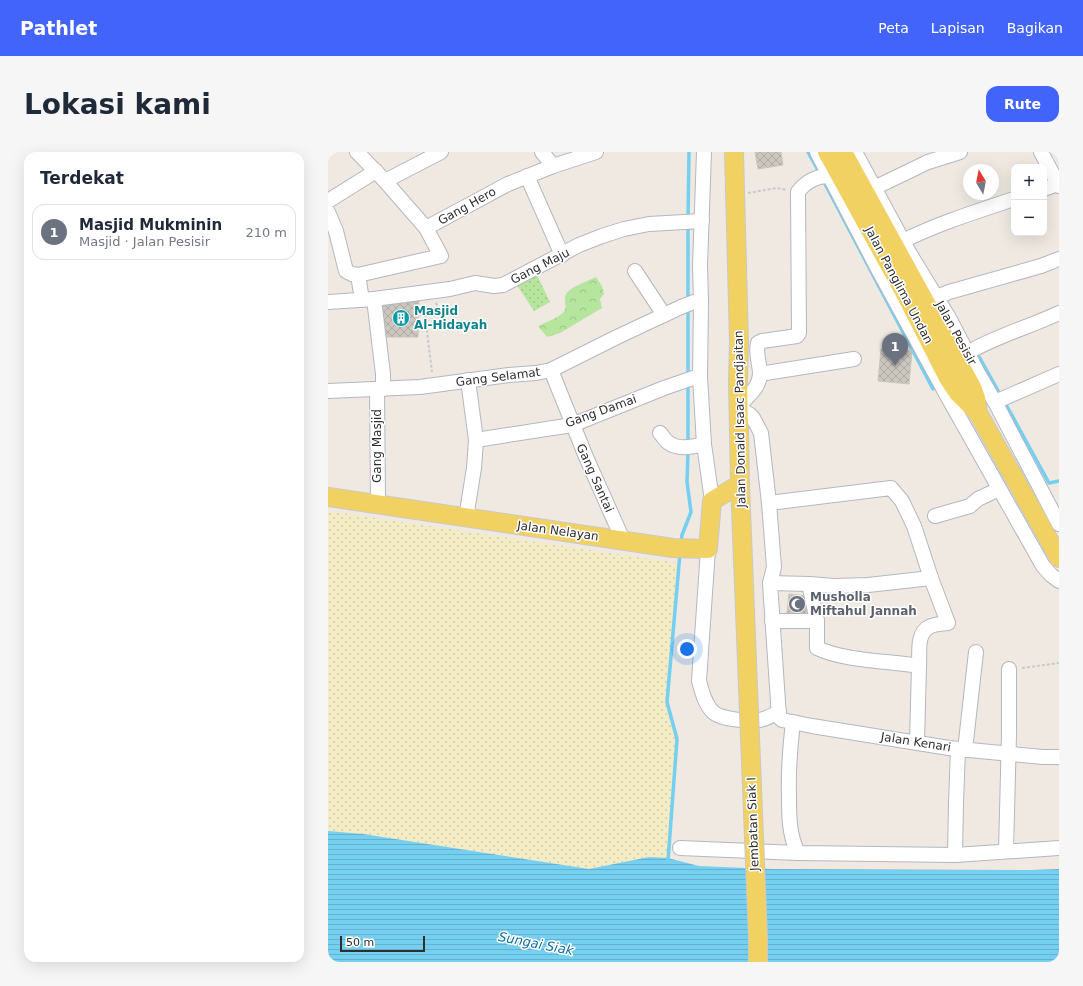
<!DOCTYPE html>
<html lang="id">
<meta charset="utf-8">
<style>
:root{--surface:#fff;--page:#f6f6f7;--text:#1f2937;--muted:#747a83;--line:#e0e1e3;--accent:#4264fb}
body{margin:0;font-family:"DejaVu Sans",sans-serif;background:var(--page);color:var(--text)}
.controls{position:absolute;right:12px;top:12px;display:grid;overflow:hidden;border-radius:8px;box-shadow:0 4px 16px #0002}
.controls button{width:36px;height:36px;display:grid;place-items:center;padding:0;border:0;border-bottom:1px solid var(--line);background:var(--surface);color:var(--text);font:20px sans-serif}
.compass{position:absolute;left:635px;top:12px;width:36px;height:36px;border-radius:50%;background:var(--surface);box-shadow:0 4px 16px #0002;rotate:350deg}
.scale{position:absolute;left:12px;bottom:10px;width:85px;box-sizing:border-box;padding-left:4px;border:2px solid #2e2e2e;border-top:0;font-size:11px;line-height:14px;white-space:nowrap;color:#2e2e2e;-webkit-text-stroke:3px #fff;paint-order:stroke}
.you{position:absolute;left:359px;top:497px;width:14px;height:14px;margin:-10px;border:3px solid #fff;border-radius:50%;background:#1a73e8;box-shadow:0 0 0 6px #1a73e833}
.badge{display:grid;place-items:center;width:26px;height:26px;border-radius:50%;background:var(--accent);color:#fff;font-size:13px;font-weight:700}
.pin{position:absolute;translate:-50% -33px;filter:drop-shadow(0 1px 2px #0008)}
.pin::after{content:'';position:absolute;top:21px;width:14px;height:12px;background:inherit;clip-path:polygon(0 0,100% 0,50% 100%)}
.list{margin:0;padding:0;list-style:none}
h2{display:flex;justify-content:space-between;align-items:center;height:52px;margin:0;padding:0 16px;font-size:17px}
h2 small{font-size:13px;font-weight:400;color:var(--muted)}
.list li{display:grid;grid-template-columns:26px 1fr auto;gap:12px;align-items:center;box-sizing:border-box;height:56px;margin:0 8px 8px;padding:0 8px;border:1px solid var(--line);border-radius:12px}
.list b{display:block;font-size:15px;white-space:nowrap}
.list p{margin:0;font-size:13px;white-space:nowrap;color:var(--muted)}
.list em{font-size:13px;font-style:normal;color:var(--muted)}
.map{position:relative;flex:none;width:731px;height:810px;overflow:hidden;border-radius:12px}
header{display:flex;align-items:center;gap:24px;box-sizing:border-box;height:56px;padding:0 20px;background:var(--accent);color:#fff}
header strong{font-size:19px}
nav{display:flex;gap:22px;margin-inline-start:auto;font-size:14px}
.intro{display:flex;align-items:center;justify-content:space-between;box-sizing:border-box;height:96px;padding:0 24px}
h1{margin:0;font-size:28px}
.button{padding:10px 18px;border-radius:12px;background:var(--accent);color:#fff;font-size:14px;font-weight:700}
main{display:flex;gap:24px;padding:0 24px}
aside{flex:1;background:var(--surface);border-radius:12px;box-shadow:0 4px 16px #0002}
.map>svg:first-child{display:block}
</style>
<header>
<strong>Pathlet</strong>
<nav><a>Peta</a><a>Lapisan</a><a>Bagikan</a></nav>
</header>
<div class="intro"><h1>Lokasi kami</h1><a class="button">Rute</a></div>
<main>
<aside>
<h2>Terdekat<small></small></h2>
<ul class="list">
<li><span class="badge" style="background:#6b7280">1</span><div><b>Masjid Mukminin</b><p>Masjid · Jalan Pesisir</p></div><em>210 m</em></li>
</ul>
</aside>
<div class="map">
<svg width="731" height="810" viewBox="0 0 731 810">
<defs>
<pattern id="grass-dots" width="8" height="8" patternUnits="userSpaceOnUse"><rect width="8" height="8" fill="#b6e59e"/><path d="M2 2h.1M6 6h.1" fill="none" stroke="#9dc588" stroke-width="1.8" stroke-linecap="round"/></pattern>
<pattern id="forest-crowns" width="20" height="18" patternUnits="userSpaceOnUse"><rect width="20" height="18" fill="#b6e59e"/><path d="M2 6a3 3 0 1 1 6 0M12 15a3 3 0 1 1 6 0" fill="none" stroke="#9dc588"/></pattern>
<pattern id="sand-dots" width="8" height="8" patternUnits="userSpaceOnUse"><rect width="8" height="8" fill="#f3ecc5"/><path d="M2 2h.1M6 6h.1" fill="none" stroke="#d1cbaa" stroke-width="1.8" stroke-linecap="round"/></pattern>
<pattern id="water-rules" width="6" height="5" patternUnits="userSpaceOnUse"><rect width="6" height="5" fill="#75cff0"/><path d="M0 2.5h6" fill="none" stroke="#66b2ce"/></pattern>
<pattern id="building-cross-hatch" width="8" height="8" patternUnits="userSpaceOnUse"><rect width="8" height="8" fill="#cbc7bf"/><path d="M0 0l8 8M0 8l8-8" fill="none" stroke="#afaba4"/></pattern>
</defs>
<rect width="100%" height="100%" fill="#efe9e1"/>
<!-- grass -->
<polygon fill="url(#grass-dots)" points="207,119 222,150 206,159 187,130"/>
<!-- forest -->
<path fill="url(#forest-crowns)" d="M 268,125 L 274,134 L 276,142 L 272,147 L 274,156 L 232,181 L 219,185 L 210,174 C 216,171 235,164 237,158 C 239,153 235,147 238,142 C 242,135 260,129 268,125 Z"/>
<!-- sand -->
<polygon fill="url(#sand-dots)" points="0,359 350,411 339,550 349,587 340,706 321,705 261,717 35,682 0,679"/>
<!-- water -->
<polygon fill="url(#water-rules)" points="0,679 35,682 261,717 321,705 340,706 371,714 444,717 703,718 731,717 731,810 0,810"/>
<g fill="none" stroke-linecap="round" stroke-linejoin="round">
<!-- stream -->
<g stroke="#75cff0" stroke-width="3.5">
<polyline points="480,0 492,22"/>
<polyline points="495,28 605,237"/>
<polyline points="360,67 361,0"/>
<polyline points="360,149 360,73"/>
<polyline points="360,155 360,225"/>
<polyline points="649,201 673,244"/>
<polyline points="360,231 360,293"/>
<polyline points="676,249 721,331 731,329"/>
<polyline points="353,391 354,383 363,360 359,330 360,299"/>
<polyline points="340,709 349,587 339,550 352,401"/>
</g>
</g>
<!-- building -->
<g fill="url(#building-cross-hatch)" stroke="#cbc5ba">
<polygon points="427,0 453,0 455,13 430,17"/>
<polygon points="91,147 90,185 55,185 55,148"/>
<polygon points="553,197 584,199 581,232 550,229"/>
<polygon points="461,442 479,444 478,462 459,461"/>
</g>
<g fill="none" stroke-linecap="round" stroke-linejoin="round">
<!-- minor casing -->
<g stroke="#b4b7c1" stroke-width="16">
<g id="minor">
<polyline points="29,0 57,29 98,76 113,104 30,123 34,148"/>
<polyline points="214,0 225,14"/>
<polyline points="376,0 372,114 373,149 372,225 376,292 384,349"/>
<polyline points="489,0 551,119 622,249 715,414 723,423 731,429"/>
<polyline points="527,0 582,102 621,166 650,221 667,250 731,372"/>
<polyline points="713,0 731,34"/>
<polyline points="199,24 234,103"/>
<path d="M 502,24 C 490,23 477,30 470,40 L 471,181 L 469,184 L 434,189 L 430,191 C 427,202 432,212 432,222 C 431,239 417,244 411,256 L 421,262 L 425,266 L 433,281 L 441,351 L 446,415 L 442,431 L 451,565 L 454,568 L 484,574 L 621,596 L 715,605 L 731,605"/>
<polyline points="57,29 113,0"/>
<polyline points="546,36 600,10 632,0"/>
<polyline points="716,37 730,32"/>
<polyline points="0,49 48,19"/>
<polyline points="0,60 8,79 18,119 24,122 30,123"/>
<polyline points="98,76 180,32 225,14 268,0"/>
<path d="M 575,89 C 608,72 650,59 686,47"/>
<polyline points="307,119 336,163"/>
<polyline points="609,145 621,140 713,114 731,107"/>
<polyline points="46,147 55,222 55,237"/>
<polyline points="0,150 46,147 122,137 147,131 166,134 175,133 251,93 274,84 296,77 321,72 374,69"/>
<path d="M 639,201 C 668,184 701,175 731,161"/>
<polyline points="223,218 258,305 295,388"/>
<polyline points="432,222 526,207"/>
<polyline points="49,237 50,351"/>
<polyline points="0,239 92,235 181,223 208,221 223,218 289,185 353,155 366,150 373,149"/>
<polyline points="667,250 731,222"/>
<path d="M 332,281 C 335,284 337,289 341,291 C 350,298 365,295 376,292"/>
<polyline points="148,288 244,273 336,236 365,226 372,225"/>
<path d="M 441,351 L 563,336 L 574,349 L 586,374 L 603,426 L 620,471 C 614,472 606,472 601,475 C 588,482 592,501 591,514"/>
<polyline points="607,364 642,354 650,347 671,337"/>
<polyline points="138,366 146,316 148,288 140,228"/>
<path d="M 380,397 L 371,529 C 374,540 377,552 385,560 C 392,567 421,570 431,568 C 438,567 445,563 451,560"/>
<polyline points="442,431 481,432 506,434 540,433 603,426"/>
<path d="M 481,432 L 489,469 L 489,496 C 516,509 561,509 591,514 L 589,590"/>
<polyline points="444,469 489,469"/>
<path d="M 465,570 C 462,596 460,618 461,644 C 461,664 461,683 470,701 L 627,703 L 731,696"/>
<polyline points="637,598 648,500"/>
<polyline points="352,696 470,701"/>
<polyline points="678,699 681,582 681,517"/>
<polyline points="627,703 628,651 630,597"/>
</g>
</g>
<!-- major casing -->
<g stroke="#c9c9c9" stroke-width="20">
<g id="major">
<polyline points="406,0 411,190 410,228 412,332 420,535"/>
<polyline points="499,0 575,138 620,226 630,241 650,261"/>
<polyline points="515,0 644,235 648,246 650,261 731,406"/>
<polyline points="0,345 345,396 380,397 384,349 412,332"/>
</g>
</g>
<!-- path -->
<g stroke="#c9c9c9" stroke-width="2" stroke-dasharray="3 2" stroke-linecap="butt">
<polyline points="420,41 449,36 459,38"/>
<polyline points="92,163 112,163 108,150"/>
<polyline points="97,163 104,220"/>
<polyline points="694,516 731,511"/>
</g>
<!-- minor -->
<use href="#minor" stroke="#fff" stroke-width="14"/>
<!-- major -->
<use href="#major" stroke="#f2d163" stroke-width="18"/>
<!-- major-bridge casing -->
<g stroke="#c9c9c9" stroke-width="20" stroke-linecap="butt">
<polyline id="major-bridge" points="420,535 430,786 430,810"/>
</g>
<!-- major-bridge -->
<use href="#major-bridge" stroke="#f2d163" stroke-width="18"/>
</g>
<!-- icons -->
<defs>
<g id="building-disc" transform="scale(0.9)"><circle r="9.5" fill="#0f9aa8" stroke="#fff"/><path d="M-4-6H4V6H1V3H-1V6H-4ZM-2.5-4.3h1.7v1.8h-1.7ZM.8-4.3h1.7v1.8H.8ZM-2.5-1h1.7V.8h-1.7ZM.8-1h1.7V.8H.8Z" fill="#fff"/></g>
<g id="mosque-disc" transform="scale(0.9)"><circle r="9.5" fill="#6b7280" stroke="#fff"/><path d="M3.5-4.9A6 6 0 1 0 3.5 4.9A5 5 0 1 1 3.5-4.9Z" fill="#fff"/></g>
</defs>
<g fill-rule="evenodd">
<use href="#building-disc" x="73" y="166"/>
<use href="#mosque-disc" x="469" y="452"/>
</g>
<g text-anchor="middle" stroke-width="3" stroke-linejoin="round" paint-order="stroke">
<!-- street labels -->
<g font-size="12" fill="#2e2e2e" stroke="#fff">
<text transform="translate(139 54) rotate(-29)" y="4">Gang Hero</text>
<text transform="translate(212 114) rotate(-27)" y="4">Gang Maju</text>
<text transform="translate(571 133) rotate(62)" y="4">Jalan Panglima Undan</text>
<text transform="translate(628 181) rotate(61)" y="4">Jalan Pesisir</text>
<text transform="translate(170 225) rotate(-7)" y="4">Gang Selamat</text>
<text transform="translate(273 259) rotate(-20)" y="4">Gang Damai</text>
<text transform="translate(412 267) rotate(-91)" y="4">Jalan Donald Isaac Pandjaitan</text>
<text transform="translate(49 294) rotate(-90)" y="4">Gang Masjid</text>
<text transform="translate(267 326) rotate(66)" y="4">Gang Santai</text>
<text transform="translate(230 379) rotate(8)" y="4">Jalan Nelayan</text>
<text transform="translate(588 590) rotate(9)" y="4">Jalan Kenari</text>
<text transform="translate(425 672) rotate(-92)" y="4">Jembatan Siak I</text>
</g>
<!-- culture labels -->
<g font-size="12" font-weight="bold" fill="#0d838f" stroke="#fff" text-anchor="start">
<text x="86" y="163">Masjid<tspan x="86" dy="14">Al-Hidayah</tspan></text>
</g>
<!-- worship labels -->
<g font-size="12" font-weight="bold" fill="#5b616d" stroke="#fff" text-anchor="start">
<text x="482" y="449">Musholla<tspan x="482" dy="14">Miftahul Jannah</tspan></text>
</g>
<!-- water labels -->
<g font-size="13" font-style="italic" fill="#0d6fa3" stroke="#fff">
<text transform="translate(208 791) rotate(11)" y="5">Sungai Siak</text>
</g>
</g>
</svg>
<div class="controls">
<button>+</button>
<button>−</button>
</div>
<svg class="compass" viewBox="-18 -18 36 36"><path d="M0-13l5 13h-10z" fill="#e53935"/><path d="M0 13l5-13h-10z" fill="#747a83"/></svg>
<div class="scale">50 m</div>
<div class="you"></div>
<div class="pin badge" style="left:567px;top:214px;background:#6b7280">1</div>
</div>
</main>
